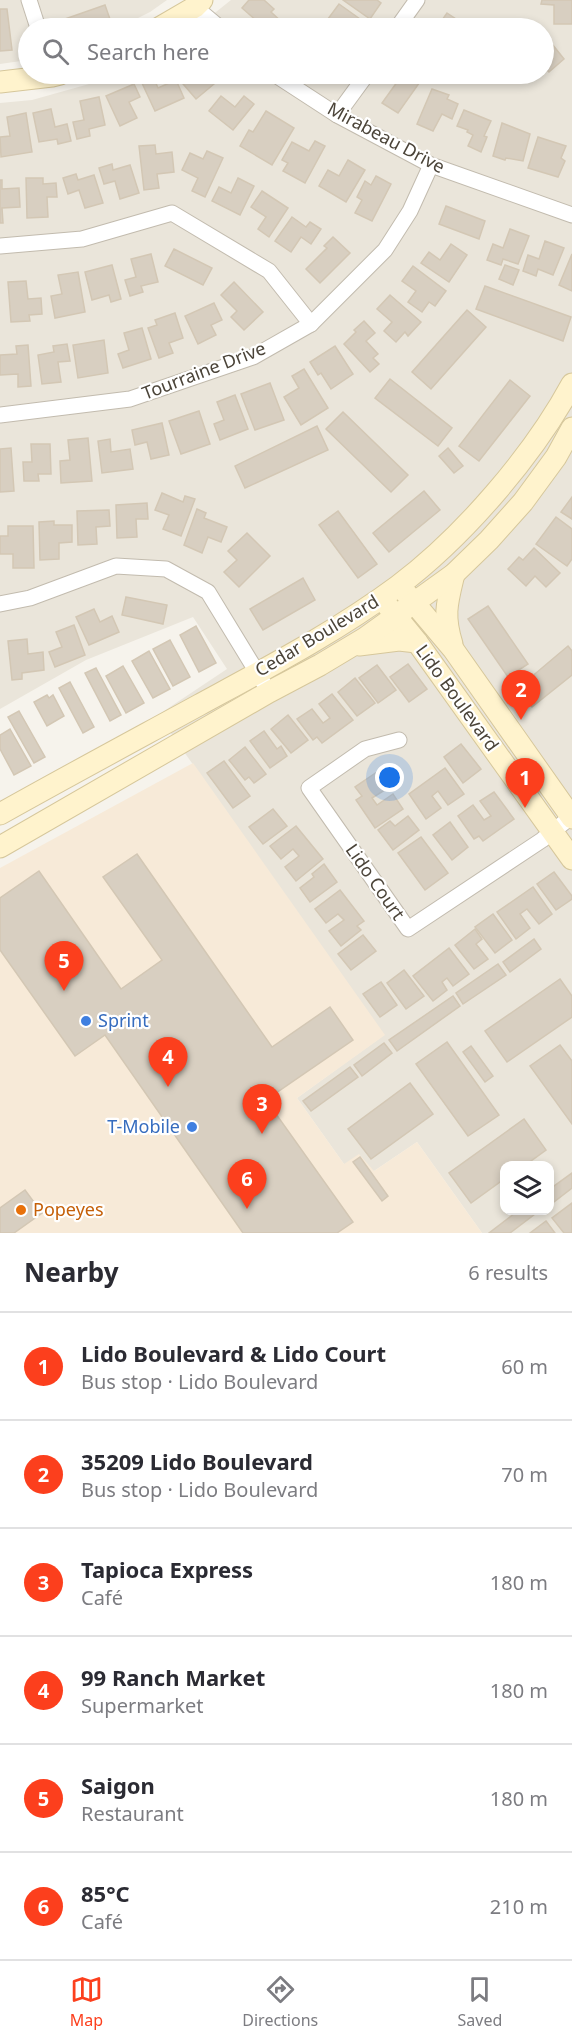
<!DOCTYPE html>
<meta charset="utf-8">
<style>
:root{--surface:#fff;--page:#f7f7f7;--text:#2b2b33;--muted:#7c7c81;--line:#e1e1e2;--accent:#fc3f1d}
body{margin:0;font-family:"Noto Sans",sans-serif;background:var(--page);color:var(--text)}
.controls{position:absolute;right:18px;bottom:18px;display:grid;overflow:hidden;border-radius:12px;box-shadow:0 3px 9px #0003}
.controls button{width:54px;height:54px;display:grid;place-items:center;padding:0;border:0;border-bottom:2px solid var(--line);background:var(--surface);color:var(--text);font:30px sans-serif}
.you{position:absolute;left:390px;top:778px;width:21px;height:21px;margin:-15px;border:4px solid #fff;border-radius:50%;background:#1a73e8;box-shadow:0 0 0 9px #1a73e833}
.badge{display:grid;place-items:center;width:39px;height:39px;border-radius:50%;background:var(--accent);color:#fff;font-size:20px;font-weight:700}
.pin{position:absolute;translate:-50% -50px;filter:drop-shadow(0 2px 3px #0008)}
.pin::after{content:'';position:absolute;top:32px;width:21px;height:18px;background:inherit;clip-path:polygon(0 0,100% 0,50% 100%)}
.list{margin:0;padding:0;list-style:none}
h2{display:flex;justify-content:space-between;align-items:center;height:78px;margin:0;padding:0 24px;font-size:26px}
h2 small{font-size:20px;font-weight:400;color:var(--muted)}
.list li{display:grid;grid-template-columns:39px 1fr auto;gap:18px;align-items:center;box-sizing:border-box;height:108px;padding:0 24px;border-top:2px solid var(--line)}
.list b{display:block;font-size:22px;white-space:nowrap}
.list p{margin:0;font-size:20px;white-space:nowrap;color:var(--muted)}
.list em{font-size:20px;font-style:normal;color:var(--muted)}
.icon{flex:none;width:33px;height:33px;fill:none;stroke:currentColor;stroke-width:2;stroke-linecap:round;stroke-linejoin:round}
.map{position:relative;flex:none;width:572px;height:1233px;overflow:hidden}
.search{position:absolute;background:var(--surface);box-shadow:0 3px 9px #0003;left:18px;right:18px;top:18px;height:66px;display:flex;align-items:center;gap:15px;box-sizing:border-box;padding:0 21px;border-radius:33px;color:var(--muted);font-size:22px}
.sheet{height:726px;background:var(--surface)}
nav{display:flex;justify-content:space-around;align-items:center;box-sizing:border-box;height:84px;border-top:2px solid var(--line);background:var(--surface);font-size:16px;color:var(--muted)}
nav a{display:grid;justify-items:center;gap:3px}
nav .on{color:var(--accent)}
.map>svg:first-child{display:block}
</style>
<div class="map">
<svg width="572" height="1233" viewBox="0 0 572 1233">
<rect width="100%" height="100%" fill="#f6f3ec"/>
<!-- residential -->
<g fill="#eae5da" fill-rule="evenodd">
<polygon points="0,0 167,0 150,12 118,28 28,28 28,60 0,64"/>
<path d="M 231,0 L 572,0 L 572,1233 L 482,1233 L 417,1142 L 374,1171 L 344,1164 L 297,1098 L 384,1035 L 158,715 L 227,669 L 193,617 L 86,660 L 0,709 L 0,103 L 32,100 L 107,79 L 117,74 L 544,74 L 544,28 L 196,28 ZM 504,1166 L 550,1166 L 550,1210 L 504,1210 Z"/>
</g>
<!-- commercial -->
<polygon fill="#f7ead8" points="193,763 385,1035 297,1098 344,1164 359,1154 374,1171 417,1142 482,1233 0,1233 0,868"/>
<!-- building -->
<g fill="#d8cfc1" stroke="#d3c7b4" stroke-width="1.5">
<polygon points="249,0 264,0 274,9 271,12 284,24 280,28 265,28 242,8"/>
<polygon points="343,0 377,0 381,3 370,19"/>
<polygon points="542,0 572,0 572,24 554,24 554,5 541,4"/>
<polygon points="339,4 367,24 362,28 322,27"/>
<polygon points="105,5 111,22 95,28 68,28 65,19"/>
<polygon points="0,9 7,9 12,50 0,51"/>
<polygon points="447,13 462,23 458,28 434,28 438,22 440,23"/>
<polygon points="544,34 564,59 549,72 544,67"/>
<polygon points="183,74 216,74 220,79 196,99 178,78"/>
<polygon points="406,74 414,74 422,79 398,113 382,103 400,78 402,79"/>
<polygon points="153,76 158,88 176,80 184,98 155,111 141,81"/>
<polygon points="134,84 140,97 129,102 137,118 120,126 106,96"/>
<polygon points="432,89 449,95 447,99 458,104 452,119 442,114 433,131 417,124"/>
<polygon points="221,96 235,107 244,96 254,104 233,130 209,111"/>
<polygon points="99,97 105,125 89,129 90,136 77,139 73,122 84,120 80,101"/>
<polygon points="51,109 55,127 67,124 71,141 58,144 57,139 39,142 33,113"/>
<polygon points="464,110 491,121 484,136 487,137 481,152 468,146 473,135 467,132 468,130 457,126"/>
<polygon points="266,111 294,128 272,165 240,146 249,130 253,132"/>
<polygon points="26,113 32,152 1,157 0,137 10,136 7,117"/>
<polygon points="502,123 530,134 523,161 506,158 505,160 493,156"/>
<polygon points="538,137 566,146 561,158 565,161 558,177 528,168"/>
<polygon points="315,141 325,146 305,183 283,171 288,163 282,160 292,142 309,151"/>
<polygon points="155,145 156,154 172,152 174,172 157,174 159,188 144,190 139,146"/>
<polygon points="207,151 223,158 205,197 192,191 198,178 182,170 190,153 203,159"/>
<polygon points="348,160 365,170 346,202 319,186 328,170 339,176"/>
<polygon points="112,164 113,170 130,165 139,193 120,199 115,181 104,184 99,168"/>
<polygon points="76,174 78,180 94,175 103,203 85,208 79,190 68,194 63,178"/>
<polygon points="376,176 391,184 372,221 355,213 362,200 357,197 365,181 371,185"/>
<polygon points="26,178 43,178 43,184 56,183 57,197 47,197 48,217 27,218"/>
<polygon points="238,178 254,186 240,215 212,201 219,187 231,193"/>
<polygon points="0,180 2,180 2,189 19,188 20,207 2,208 3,223 0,223"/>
<polygon points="262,191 288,208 269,237 258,229 266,217 251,207"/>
<polygon points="446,206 485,221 479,239 439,224"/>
<polygon points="292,217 306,227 310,222 321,229 311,244 301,237 291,252 275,241"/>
<polygon points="510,229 529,236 518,264 503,259 501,265 487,260 493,244 503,248"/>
<polygon points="333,237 350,253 320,283 306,269 327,248 324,246"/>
<polygon points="545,241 564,248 553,275 538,269 536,276 523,271 528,255 539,259"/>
<polygon points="451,244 467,255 449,282 421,263 429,252 440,260"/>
<polygon points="174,249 212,268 203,285 165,266"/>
<polygon points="151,254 158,282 141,286 143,292 130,296 125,280 136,277 131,259"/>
<polygon points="572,254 572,291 559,285"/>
<polygon points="112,265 121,299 111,302 109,295 92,300 85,272"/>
<polygon points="505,265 519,270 513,285 499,279"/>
<polygon points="413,266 446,291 435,306 429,302 422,312 408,302 416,291 402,281"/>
<polygon points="78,272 85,312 55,318 51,296 62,294 58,275"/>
<polygon points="26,281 28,299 41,298 42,314 29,315 30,321 11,322 8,282"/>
<polygon points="234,282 263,312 244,330 231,317 237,311 221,295"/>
<polygon points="485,286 571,317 563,341 476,309"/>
<polygon points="390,295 421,322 408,336 405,332 396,342 384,331 392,322 377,309"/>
<polygon points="214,303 222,320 211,325 216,335 198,344 185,316"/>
<polygon points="467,310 486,327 431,389 412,372"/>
<polygon points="175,313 183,338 169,343 173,353 159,358 148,328 157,325 155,320"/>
<polygon points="364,321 375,333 366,341 378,354 373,358 379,364 370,372 344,344 356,332 354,330"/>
<polygon points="142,328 151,359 123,368 118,354 129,350 124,333"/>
<polygon points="104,340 108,373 78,378 73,345"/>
<polygon points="67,344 70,361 58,362 61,382 42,384 38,355 54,352 53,346"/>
<polygon points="28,345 31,386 18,387 18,374 0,375 0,355 17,354 16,346"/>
<polygon points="335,346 353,374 331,389 321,373 318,375 310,362"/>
<polygon points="304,369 328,408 301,425 284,397 299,388 292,376"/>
<polygon points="390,379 452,428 438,446 375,398"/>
<polygon points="510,380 530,396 479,461 459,446"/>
<polygon points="270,383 284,420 255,430 241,394"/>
<polygon points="235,395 248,429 220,440 214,424 224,420 217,402"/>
<polygon points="199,411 210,444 181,454 169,421"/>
<polygon points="343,412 408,475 391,492 326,429"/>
<polygon points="162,423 169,455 151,459 147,442 135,445 132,430"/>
<polygon points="317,426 328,450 245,488 235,466"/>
<polygon points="88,438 92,481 61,483 60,461 70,460 68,440"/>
<polygon points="110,439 111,452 130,449 133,469 102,473 98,441"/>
<polygon points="31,444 50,444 51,474 38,474 39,481 24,481 23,462 32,462"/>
<polygon points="11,448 14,491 0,492 0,449"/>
<polygon points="448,448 463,466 454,473 439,456"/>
<polygon points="424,491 440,510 389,552 373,533"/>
<polygon points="162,493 183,502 185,496 195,499 181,536 163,529 169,515 155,510"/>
<polygon points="572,497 572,519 561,512"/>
<polygon points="147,503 148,519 136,519 137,537 117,538 116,505"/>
<polygon points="197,509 206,513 204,518 227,527 221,542 208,537 202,553 184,545"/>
<polygon points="109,510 110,526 96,527 97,544 78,545 77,511"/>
<polygon points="338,511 377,564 358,578 319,525"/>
<polygon points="556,517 572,529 572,559 567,566 536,544"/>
<polygon points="54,521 54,525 72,525 72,542 59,543 59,559 40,560 39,522"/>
<polygon points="8,526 33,526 34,568 13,568 13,554 0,554 0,536 8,536"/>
<polygon points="247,533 270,556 239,587 224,572 237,560 228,551"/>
<polygon points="534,548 560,573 546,587 535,576 526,586 508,569 519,557 523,560"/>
<polygon points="303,578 315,600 263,630 250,609"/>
<polygon points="126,597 167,605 163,624 122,615"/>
<polygon points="488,606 528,664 508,677 468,619"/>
<polygon points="94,609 100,622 112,616 119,632 89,645 76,617"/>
<polygon points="74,625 85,655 55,667 49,652 62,647 56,632"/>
<polygon points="196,626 216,663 199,672 180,635"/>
<polygon points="27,639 28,654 43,652 44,670 22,673 22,679 12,680 8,641"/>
<polygon points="170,640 190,677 173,686 153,649"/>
<polygon points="568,646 572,651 572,675 532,707 517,689"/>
<polygon points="149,651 170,689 153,698 132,661"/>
<polygon points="408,664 427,689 409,702 390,677"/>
<polygon points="377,665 396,690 378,703 359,678"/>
<polygon points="123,666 144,703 126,713 106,676"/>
<polygon points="96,668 121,715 110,721 85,673"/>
<polygon points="355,678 375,703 357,716 338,692"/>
<polygon points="70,682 94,727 83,733 59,688"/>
<polygon points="332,694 353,720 322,743 317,737 313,740 297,719 312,709 323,723 330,718 319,704"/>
<polygon points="47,695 49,698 53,695 64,716 47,726 34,702"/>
<polygon points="19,711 45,757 34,763 8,717"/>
<polygon points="288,715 308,740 291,753 271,729"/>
<polygon points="10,729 31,766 14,775 0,749 0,735"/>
<polygon points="264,731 277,749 281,746 287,756 270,768 250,741"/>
<polygon points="461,744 481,769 463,783 444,757"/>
<polygon points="245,747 266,774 254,783 249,777 245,780 229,760"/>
<polygon points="224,761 250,796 233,808 207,773"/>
<polygon points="445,768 464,794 448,805 438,791 432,796 441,808 426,819 409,794"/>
<polygon points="377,772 388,788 372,798 377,805 393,794 403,809 375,828 356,800 362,796 355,787"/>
<polygon points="494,792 514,819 483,841 479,836 474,839 458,816 473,805 484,820 491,816 480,801"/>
<polygon points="273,809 287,826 263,844 249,827"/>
<polygon points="408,816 419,830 393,850 378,830 390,821 395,826"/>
<polygon points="450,822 468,847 452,860 433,835"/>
<polygon points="296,826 323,859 296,881 285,867 299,856 293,849 281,859 270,846"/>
<polygon points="421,837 448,873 425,890 398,853"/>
<polygon points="137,854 272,1047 330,1007 353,1040 266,1100 353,1222 337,1233 243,1233 105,1035 75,1056 0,950 0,898 39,871 121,989 162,960 103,877"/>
<polygon points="324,864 337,882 310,902 300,888 314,877 312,874"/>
<polygon points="554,872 572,896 572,899 556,910 537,884"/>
<polygon points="533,887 552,914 539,924 527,909 520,914 530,928 516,939 497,912"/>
<polygon points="340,890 364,921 357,926 361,930 341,946 329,931 344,920 338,914 326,923 315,909"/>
<polygon points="493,914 512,940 495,953 475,927"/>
<polygon points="475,929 482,939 476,944 488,959 474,969 455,945"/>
<polygon points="363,935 376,951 351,970 338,954"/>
<polygon points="534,939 541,949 510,972 503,962"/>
<polygon points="449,948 469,974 453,986 447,978 442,982 447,990 433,1001 413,976"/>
<polygon points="498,964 506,975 463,1004 456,993"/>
<polygon points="404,970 424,996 406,1009 387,983"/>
<polygon points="560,979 572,996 572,1017 507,1062 485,1031"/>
<polygon points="381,982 397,1005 380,1017 363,994"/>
<polygon points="453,996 460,1006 397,1051 389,1040"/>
<polygon points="447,1042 499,1115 468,1136 416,1064"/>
<polygon points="384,1043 392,1053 362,1076 354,1065"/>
<polygon points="560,1045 572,1061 572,1124 530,1066"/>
<polygon points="471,1046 493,1076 485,1082 463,1052"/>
<polygon points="350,1067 358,1077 311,1111 303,1101"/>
<polygon points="410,1083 433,1114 371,1159 348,1129"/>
<polygon points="524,1119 546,1150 524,1166 504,1166 504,1179 471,1203 449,1173"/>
<polygon points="360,1157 388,1196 382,1201 353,1162"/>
<polygon points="572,1173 572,1188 550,1205 550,1189"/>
<polygon points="25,1190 42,1213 14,1233 0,1233 0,1208"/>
<polygon points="572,1203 572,1233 564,1233 552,1218"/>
<polygon points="519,1210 533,1210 535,1214 510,1233 489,1233"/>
<polygon points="546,1221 555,1233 530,1233"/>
</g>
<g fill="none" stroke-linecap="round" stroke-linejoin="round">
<!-- street casing -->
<g stroke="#c2bbae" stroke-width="17">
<g id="street">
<polyline points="29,0 38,28"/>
<polyline points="195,7 220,28"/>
<polyline points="397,28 417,0"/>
<polyline points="274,74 337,115 431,165 572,215"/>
<polyline points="337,115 367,74"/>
<polyline points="0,246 82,239 172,213 269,271 311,324"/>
<polyline points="0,415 130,399 253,357 311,324 385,250 410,211 431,165"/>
<polyline points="0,604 30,598 116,566 166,569 208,592 263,682"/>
<polyline points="399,740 365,749 309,788 408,929 542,840 571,817"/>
</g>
</g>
<!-- secondary casing -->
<g stroke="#d6c79b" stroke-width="23">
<g id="secondary">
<polyline points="159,28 195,7 202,0"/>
<polyline points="0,82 52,76 60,74"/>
<polyline points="405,592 453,649 572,818"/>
<polyline points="387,605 417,642 572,859"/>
<path d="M 452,644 C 443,615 447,603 454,574"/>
<polyline points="359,645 399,640 417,642"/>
<path d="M 0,814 C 66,777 133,741 199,705 C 267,668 336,632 398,586 C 463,537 533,456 572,384"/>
<polyline points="0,847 269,692 320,665 365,638 454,574 489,540 523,502 556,457 572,428"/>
</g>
</g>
<!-- street -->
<use href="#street" stroke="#fff" stroke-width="15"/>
<!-- secondary -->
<use href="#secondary" stroke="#fff3cd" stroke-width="21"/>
</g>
<!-- markers -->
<g fill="#3f7fe0" stroke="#fff" stroke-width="2">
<circle cx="86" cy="1021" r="6"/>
<circle cx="192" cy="1127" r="6"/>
</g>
<circle fill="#e8710a" stroke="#fff" stroke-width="2" cx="21" cy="1210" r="6"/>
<g text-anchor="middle" stroke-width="4.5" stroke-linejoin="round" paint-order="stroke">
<!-- street labels -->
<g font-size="18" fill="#4b4439" stroke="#fff">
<text transform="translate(386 138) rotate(28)" y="6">Mirabeau Drive</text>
<text transform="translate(204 371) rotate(-21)" y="6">Tourraine Drive</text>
<text transform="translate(317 636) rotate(-31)" y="6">Cedar Boulevard</text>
<text transform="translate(457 698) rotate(54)" y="6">Lido Boulevard</text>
<text transform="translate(375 882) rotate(55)" y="6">Lido Court</text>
</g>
<!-- shop labels -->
<g font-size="18" fill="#366cbe" stroke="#fff" text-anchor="start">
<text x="98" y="1027">Sprint</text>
<text x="180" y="1133" text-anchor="end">T-Mobile</text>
</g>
<!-- food labels -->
<g font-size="18" fill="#c56008" stroke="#fff" text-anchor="start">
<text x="33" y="1216">Popeyes</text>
</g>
</g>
</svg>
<div class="controls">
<button><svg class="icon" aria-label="layers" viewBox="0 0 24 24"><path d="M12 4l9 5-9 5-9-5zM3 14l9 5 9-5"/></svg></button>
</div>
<div class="you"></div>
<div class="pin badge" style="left:525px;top:808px">1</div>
<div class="pin badge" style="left:521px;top:720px">2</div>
<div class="pin badge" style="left:262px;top:1134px">3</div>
<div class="pin badge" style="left:168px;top:1087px">4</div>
<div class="pin badge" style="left:64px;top:991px">5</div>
<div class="pin badge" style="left:247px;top:1209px">6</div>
<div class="search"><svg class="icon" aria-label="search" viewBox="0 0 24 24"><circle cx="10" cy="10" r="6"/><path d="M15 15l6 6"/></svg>Search here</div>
</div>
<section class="sheet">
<h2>Nearby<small>6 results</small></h2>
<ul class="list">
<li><span class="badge">1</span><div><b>Lido Boulevard &amp; Lido Court</b><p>Bus stop · Lido Boulevard</p></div><em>60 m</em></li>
<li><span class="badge">2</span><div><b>35209 Lido Boulevard</b><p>Bus stop · Lido Boulevard</p></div><em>70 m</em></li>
<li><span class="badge">3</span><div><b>Tapioca Express</b><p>Café</p></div><em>180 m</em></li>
<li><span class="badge">4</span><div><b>99 Ranch Market</b><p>Supermarket</p></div><em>180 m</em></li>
<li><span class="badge">5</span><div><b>Saigon</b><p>Restaurant</p></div><em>180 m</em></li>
<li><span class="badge">6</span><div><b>85°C</b><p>Café</p></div><em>210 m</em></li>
</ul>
</section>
<nav>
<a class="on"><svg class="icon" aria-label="map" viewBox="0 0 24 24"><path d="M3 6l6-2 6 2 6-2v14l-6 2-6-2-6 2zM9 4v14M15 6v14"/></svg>Map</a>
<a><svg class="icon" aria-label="directions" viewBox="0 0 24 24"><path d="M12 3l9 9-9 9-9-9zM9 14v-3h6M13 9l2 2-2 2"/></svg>Directions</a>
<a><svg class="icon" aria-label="saved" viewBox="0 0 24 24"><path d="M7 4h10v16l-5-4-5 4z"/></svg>Saved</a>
</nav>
